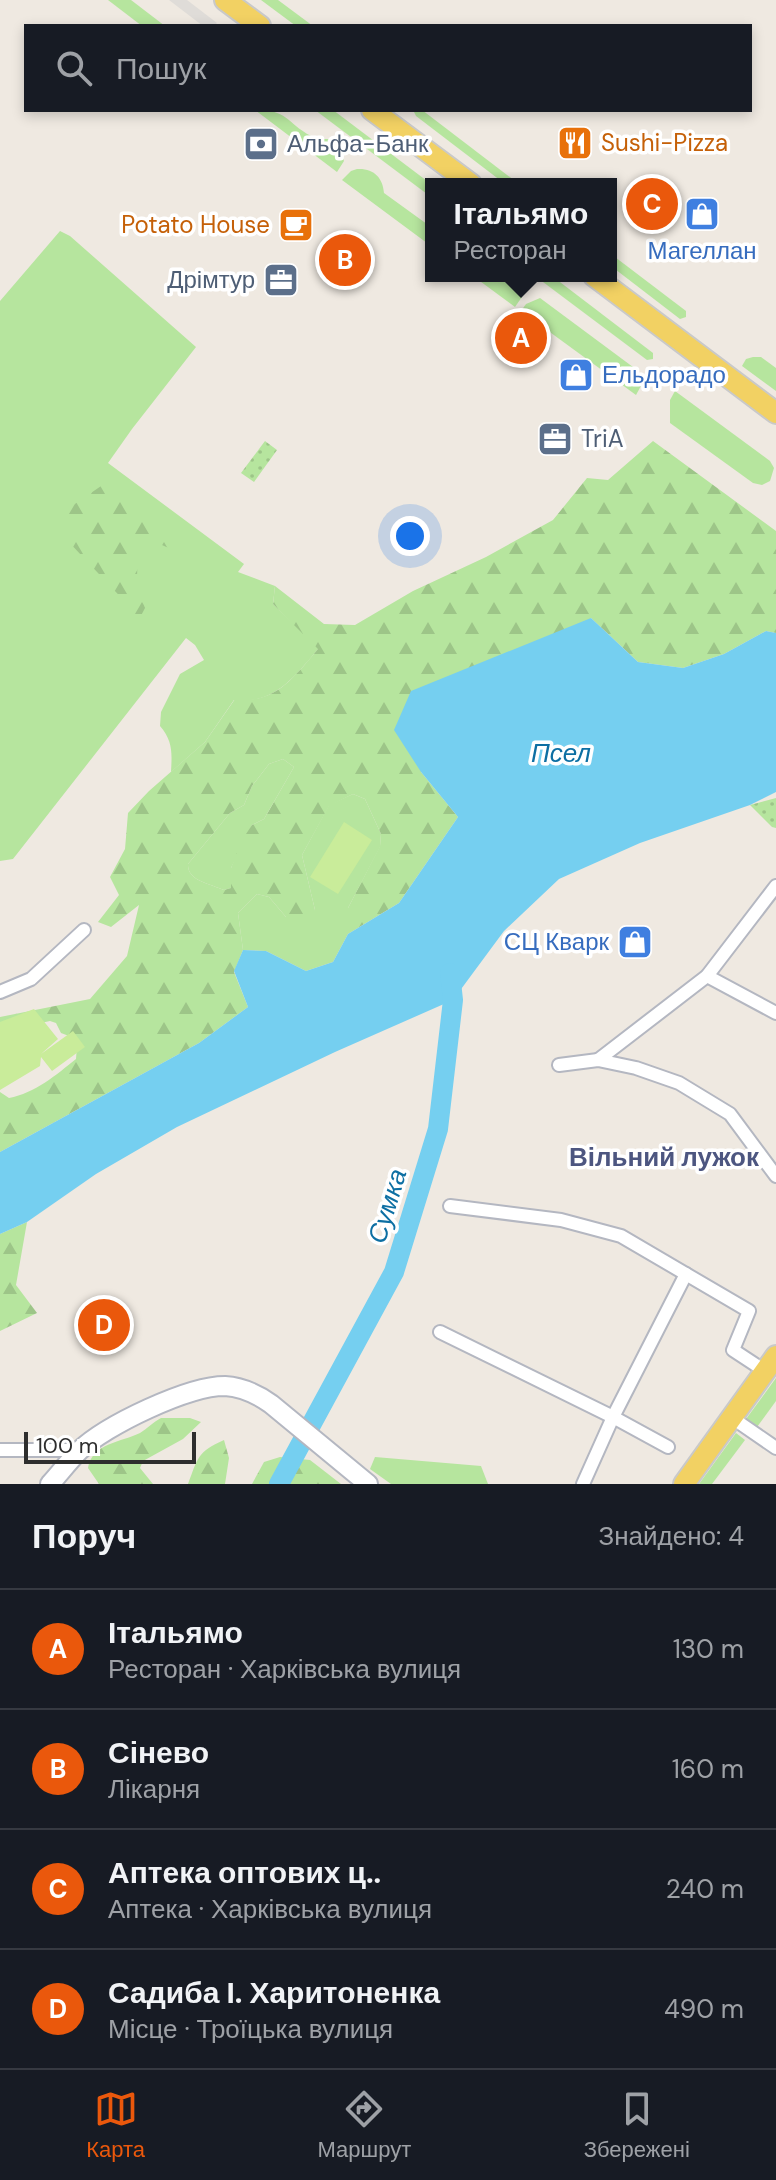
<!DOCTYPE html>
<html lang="uk">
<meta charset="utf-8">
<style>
:root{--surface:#171b24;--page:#242831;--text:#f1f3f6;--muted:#9ea1a6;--line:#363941;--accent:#ea580c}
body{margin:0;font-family:"DM Sans",sans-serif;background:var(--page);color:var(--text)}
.scale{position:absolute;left:24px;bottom:20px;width:172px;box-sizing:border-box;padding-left:8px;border:4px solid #2e2e2e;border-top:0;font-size:22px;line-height:28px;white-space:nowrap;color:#2e2e2e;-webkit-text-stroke:6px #fff;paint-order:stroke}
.you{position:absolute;left:410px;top:536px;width:28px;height:28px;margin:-20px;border:6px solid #fff;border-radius:50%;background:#1a73e8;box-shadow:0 0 0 12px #1a73e833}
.badge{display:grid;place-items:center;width:52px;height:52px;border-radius:50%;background:var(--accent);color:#fff;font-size:26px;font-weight:700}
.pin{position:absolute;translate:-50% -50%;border:4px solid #fff;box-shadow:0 2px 8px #0006}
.popup{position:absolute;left:425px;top:178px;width:192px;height:104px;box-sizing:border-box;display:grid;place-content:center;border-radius:0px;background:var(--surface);filter:drop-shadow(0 2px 6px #0005);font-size:26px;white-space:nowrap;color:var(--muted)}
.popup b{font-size:30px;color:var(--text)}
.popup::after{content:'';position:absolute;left:50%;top:100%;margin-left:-16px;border:16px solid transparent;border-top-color:var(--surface)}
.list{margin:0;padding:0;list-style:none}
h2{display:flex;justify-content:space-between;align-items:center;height:104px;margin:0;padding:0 32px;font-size:34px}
h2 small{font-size:26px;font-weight:400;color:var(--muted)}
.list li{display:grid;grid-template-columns:52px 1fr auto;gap:24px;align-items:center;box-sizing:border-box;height:120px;padding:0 32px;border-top:2px solid var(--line)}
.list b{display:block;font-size:30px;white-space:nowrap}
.list p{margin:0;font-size:26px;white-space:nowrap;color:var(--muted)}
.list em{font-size:26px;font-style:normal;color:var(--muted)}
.icon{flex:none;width:44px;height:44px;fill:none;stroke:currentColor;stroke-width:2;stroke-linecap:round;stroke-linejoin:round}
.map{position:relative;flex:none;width:776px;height:1484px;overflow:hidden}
.search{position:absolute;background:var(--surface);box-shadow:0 4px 12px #0003;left:24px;right:24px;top:24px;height:88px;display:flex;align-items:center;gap:20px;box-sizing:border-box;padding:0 28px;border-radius:0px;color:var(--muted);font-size:30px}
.sheet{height:584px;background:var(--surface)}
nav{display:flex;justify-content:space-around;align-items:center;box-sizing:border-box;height:112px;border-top:2px solid var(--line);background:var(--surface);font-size:22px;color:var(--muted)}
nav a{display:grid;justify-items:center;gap:4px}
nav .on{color:var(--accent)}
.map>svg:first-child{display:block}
</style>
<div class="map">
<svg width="776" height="1484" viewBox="0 0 776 1484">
<defs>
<pattern id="forest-firs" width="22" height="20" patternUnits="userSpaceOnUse" patternTransform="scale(2)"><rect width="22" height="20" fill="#b6e59e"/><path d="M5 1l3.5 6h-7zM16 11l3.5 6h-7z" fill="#9dc588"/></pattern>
<pattern id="park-dots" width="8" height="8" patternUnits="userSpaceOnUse" patternTransform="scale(2)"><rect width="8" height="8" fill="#b6e59e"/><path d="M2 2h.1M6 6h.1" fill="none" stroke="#9dc588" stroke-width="1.8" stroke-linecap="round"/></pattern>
</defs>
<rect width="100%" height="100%" fill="#efe9e1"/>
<!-- grass -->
<g fill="#b6e59e">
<polygon points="108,0 131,0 165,26 142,26"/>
<polygon points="261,0 278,0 313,26 296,26"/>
<path d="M 255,110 C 289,110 285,122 311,136 C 319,141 327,137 336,141 L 344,161 L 337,172 Z"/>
<polygon points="315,110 333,110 431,184 431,197"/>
<polygon points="413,110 422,110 519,184 505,184 416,116"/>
<path d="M 357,169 C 374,168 383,178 384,193 L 431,227 L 431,246 L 342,180 L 351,171 Z"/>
<path d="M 60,231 L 70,236 L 196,347 L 132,429 L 108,463 L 244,564 L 238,572 L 275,586 L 273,604 L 319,648 C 295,676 275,705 234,700 L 205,742 L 171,772 C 172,753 173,741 160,726 L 161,712 L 180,674 L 204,660 L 195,645 L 186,638 L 13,859 L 0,861 L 0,301 Z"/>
<polygon points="611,254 686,311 686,317 680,319 611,266"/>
<polygon points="473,276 517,276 522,281 524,294 515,307"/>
<polygon points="535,276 552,276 653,353 653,359 647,360"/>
<polygon points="540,298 637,370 642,384 636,395 521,311 526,304"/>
<polygon points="753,357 761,357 776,368 776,391 742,366 746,359"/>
<polygon points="675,391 770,461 774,468 770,481 762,485 753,483 670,423 670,400"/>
<path d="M 283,759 L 294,767 L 264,819 L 252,825 L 231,868 L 231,888 L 224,890 C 211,884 187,881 188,864 L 230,813 L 244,805 L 252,786 L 269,764 Z"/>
<polygon points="353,794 365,799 381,834 380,847 348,908 348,934 333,962 306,971 266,951 243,950 238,913 257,894 269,897 286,917 315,910 302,855 329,805"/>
<polygon points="776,1378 776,1401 757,1427 746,1419"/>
<polygon points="736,1433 745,1440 712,1484 699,1484"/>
<polygon points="375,1457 481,1466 488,1484 391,1484 370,1469"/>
</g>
<!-- forest -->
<g fill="url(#forest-firs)" fill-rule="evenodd">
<path d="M 653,441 L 776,531 L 776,633 L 766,631 L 724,654 L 683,668 L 638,662 L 591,618 L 421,772 L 458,817 L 399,903 L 348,934 L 348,908 L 380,846 L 381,834 L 365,799 L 353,794 L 329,806 L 302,855 L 315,910 L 310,923 L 286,917 L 269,897 L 257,894 L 238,913 L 243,950 L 234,972 L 248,1007 L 199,1043 L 0,1152 L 0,1092 L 9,1098 C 35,1093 56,1075 76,1059 L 77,1046 L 69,1036 L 61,1033 L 56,1023 L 50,1021 L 8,1030 L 0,1029 L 0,1017 L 90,999 L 127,956 L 139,905 L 111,927 L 98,922 L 119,895 L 110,877 L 125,849 L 128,813 L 149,791 L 205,742 L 235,699 C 275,705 295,676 318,649 L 273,604 L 275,586 L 324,624 L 355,625 L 413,591 L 486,557 L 553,520 L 587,478 L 608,480 ZM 283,759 L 294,767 L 264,819 L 252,825 L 242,840 L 231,868 L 231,888 L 224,890 C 211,884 187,881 188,864 L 230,813 L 244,805 L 252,786 L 269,764 Z"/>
<polygon points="104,484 146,502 183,543 171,549 146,538 138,550 137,577 145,608 132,633 130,607 66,539 66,510"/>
<polygon points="27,1222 16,1285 37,1313 0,1331 0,1234"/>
<path d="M 161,1418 L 190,1418 L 201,1422 L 183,1439 L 143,1461 L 140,1468 L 153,1484 L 99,1484 L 88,1468 C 92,1443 122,1442 140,1433 C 147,1429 153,1422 161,1418 Z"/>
<path d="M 224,1440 L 229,1458 L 225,1484 L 188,1484 C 198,1458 197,1452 224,1440 Z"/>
<polygon points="280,1457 310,1460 341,1484 252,1484 264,1462"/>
</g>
<!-- park -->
<g fill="url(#park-dots)">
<polygon points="265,441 277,450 254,482 241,473"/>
<polygon points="776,798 776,828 772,827 750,805"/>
</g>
<!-- pitch -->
<g fill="#c9ec9a">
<polygon points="344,822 372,840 338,894 310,877"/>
<polygon points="34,1009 58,1039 41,1054 73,1031 85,1047 52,1071 41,1057 40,1066 0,1090 0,1022"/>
</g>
<!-- plaza -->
<polygon fill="#dfdcd8" points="169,0 187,0 217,23 214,26 203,26"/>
<!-- water -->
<polygon fill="#75cff0" points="591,618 638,662 683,668 724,654 766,631 776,633 776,792 750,805 640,843 559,879 504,931 453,1000 335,1052 177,1127 96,1174 27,1222 0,1234 0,1152 199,1043 248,1007 234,971 243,950 266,951 306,971 333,962 348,934 399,903 458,817 421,772 394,730 411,691"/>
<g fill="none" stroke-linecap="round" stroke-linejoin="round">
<!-- river -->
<polyline stroke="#75cff0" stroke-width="20" points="279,1484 394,1272 438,1129 453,1000 450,973"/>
<!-- street casing -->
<g stroke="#b4b7c1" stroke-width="16">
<g id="street">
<polyline points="707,976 776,1013"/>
<polyline points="0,992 31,979 84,930"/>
<polyline points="598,1060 707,976 776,886"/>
<polyline points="559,1065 598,1060 636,1068 679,1083 730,1114 776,1176"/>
<polyline points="450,1206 561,1220 621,1236 749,1311 733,1350 765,1371"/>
<polyline points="440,1332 613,1417 668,1447"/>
<polyline points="731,1417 776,1448"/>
<polyline points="0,1450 80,1450"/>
<polyline points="583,1484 613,1417 686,1274"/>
</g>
</g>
<!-- secondary casing -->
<g stroke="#b4b7c1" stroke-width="22">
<path id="secondary" d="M 50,1484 C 60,1473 69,1461 79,1451 C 106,1425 188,1386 225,1386 C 242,1387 257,1394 271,1404 L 368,1484"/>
</g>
<!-- primary casing -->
<g stroke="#c9c9c9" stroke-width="24">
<g id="primary">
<polyline points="225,0 260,26"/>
<polyline points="372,110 471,184"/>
<polyline points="594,276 776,413"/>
<polyline points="684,1484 776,1356"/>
</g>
</g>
<!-- street -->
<use href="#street" stroke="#fff" stroke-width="12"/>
<!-- secondary -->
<use href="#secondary" stroke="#fff" stroke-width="18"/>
<!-- primary -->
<use href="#primary" stroke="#f2d163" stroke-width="20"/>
</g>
<!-- icons -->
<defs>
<g id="restaurant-square" transform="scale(1.8)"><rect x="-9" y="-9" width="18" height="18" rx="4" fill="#e8710a" stroke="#fff"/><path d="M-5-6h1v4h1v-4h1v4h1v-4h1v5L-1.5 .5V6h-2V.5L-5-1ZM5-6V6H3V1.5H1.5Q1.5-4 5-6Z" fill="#fff"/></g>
<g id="bank-square" transform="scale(1.8)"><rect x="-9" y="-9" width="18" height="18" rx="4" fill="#5c6f8a" stroke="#fff"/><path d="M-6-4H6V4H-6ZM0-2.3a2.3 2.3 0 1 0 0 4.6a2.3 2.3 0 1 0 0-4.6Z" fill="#fff"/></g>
<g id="shop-square" transform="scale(1.8)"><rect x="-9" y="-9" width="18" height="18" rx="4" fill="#3f7fe0" stroke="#fff"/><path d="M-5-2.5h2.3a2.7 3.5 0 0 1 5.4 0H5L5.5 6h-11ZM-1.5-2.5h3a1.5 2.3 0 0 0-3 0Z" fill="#fff"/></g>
<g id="cafe-square" transform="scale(1.8)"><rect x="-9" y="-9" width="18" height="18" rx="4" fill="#e8710a" stroke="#fff"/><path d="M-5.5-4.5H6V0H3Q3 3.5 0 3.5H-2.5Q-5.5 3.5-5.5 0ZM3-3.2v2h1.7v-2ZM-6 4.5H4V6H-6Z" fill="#fff"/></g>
<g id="office-square" transform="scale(1.8)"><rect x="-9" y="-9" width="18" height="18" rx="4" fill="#5c6f8a" stroke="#fff"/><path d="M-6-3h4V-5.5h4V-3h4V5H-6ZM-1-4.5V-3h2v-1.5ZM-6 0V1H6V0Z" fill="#fff"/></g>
</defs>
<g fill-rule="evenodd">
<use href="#restaurant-square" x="575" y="143"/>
<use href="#bank-square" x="261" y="144"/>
<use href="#shop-square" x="702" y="214"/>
<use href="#cafe-square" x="296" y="225"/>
<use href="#office-square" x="281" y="280"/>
<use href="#shop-square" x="576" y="375"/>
<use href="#office-square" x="555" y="439"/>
<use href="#shop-square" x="635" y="942"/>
</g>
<g text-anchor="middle" stroke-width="7" stroke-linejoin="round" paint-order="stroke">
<!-- food labels -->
<g font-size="24" fill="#c56008" stroke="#fff" text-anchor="start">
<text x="601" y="151">Sushi-Pizza</text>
<text x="270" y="233" text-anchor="end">Potato House</text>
</g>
<!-- service labels -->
<g font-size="24" fill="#4e5e75" stroke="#fff" text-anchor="start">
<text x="287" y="152">Альфа-Банк</text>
<text x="255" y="288" text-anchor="end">Дрімтур</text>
<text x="581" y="447">TriA</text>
</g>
<!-- shop labels -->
<g font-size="24" fill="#366cbe" stroke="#fff">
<text x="702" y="259">Магеллан</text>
<text x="602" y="383" text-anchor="start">Ельдорадо</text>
<text x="609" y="950" text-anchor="end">СЦ Кварк</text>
</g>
<!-- water labels -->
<g font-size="26" font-style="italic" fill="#0d6fa3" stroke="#fff">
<text x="561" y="762">Псел</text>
<text transform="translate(387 1206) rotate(-73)" y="9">Сумка</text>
</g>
<!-- neighbourhood labels -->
<g font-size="26" font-weight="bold" fill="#4d5680" stroke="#fff">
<text x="664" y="1166">Вільний лужок</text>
</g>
</g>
</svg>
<div class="scale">100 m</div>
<div class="you"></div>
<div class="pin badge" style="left:521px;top:338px">A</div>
<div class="popup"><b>Італьямо</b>Ресторан</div>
<div class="pin badge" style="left:345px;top:260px">B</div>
<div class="pin badge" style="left:652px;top:204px">C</div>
<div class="pin badge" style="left:104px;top:1325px">D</div>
<div class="search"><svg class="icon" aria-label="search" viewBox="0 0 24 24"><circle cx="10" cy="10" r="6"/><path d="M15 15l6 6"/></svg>Пошук</div>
</div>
<section class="sheet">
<h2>Поруч<small>Знайдено: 4</small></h2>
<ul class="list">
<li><span class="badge">A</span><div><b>Італьямо</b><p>Ресторан · Харківська вулиця</p></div><em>130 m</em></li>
<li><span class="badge">B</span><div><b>Сінево</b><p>Лікарня</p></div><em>160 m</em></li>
<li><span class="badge">C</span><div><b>Аптека оптових ц..</b><p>Аптека · Харківська вулиця</p></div><em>240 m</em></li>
<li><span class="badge">D</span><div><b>Садиба І. Харитоненка</b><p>Місце · Троїцька вулиця</p></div><em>490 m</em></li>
</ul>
</section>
<nav>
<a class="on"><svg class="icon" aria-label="map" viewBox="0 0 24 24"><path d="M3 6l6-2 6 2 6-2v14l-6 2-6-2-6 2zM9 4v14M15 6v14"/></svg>Карта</a>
<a><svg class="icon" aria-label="directions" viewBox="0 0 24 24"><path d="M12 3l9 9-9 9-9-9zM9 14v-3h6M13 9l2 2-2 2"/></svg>Маршрут</a>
<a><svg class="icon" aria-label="saved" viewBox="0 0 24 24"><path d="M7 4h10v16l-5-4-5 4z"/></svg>Збережені</a>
</nav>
